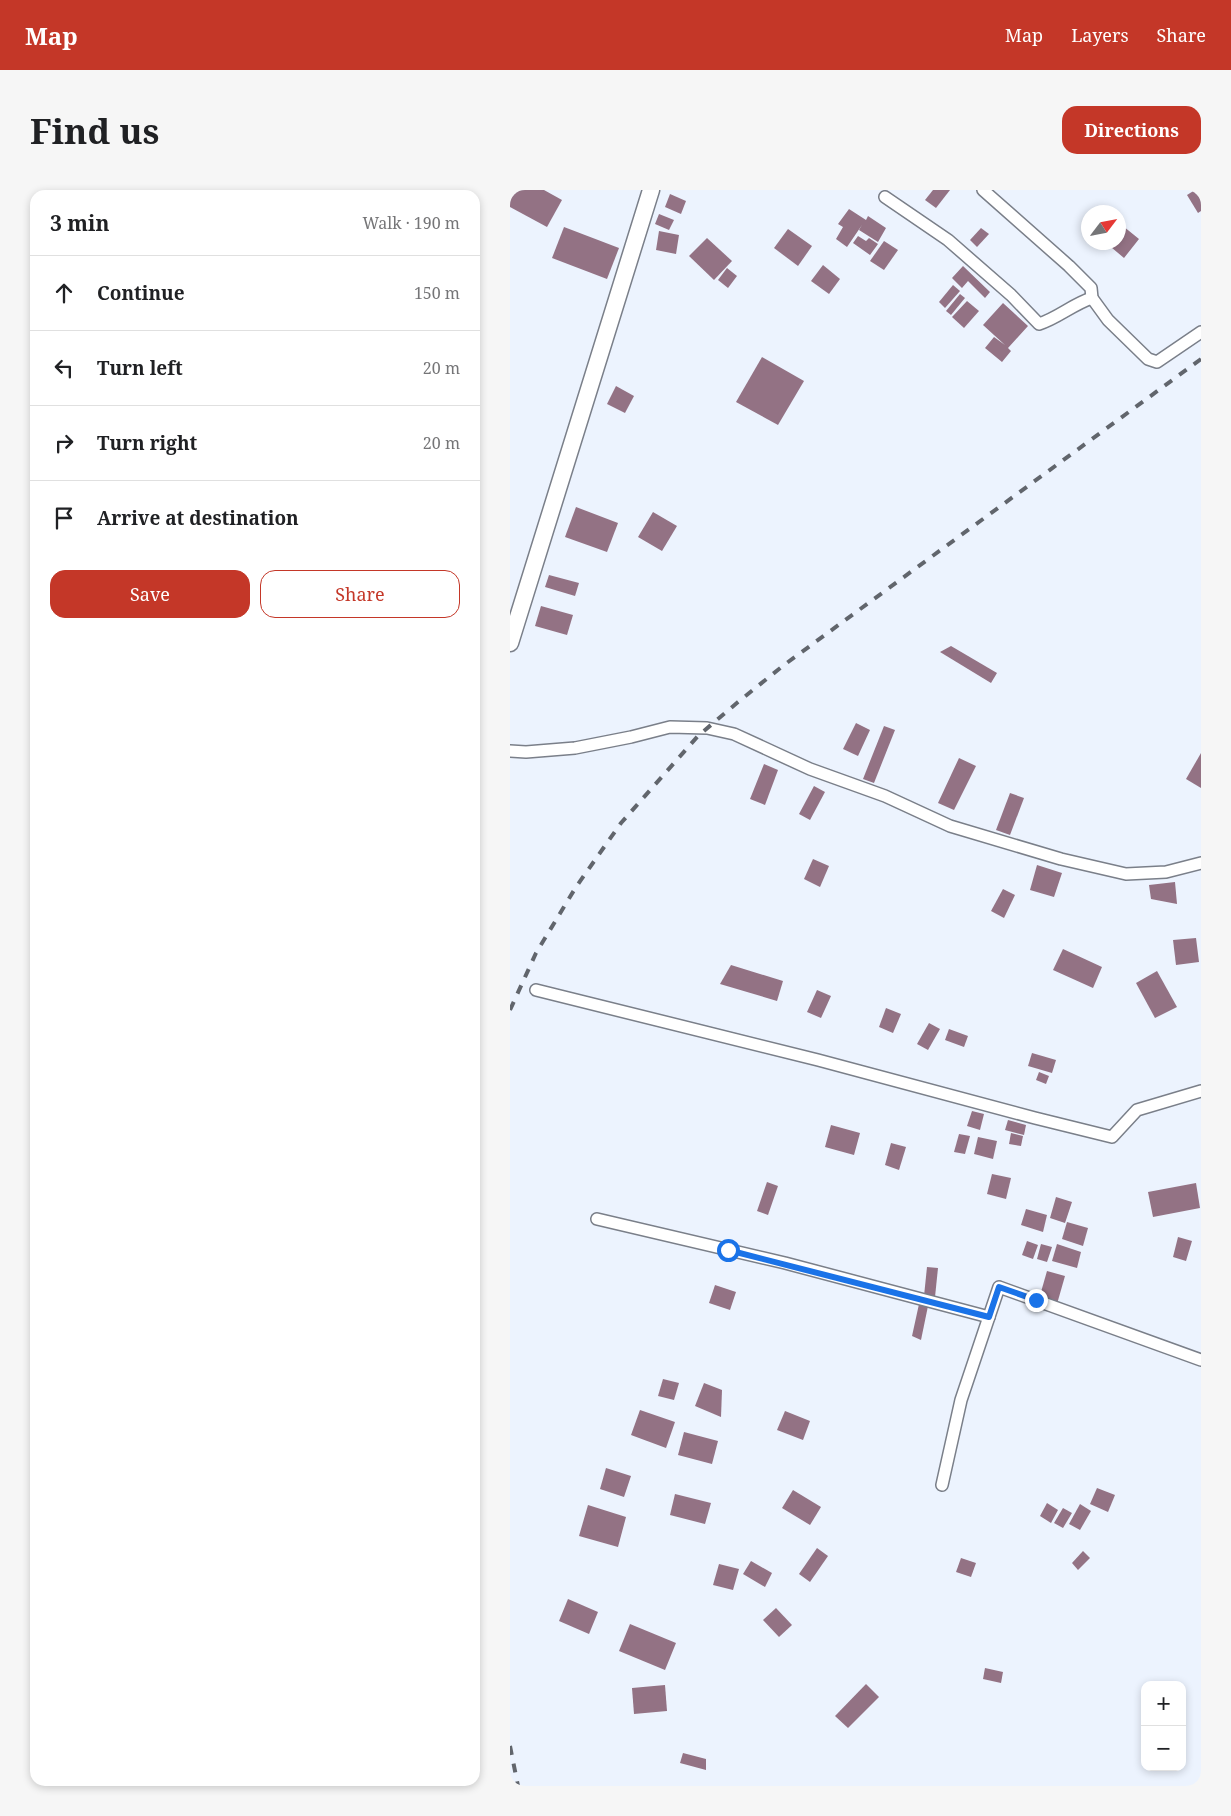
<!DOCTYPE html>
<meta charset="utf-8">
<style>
:root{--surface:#fff;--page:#f6f6f6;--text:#202124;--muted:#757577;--line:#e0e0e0;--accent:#c43728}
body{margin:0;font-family:"Noto Serif",serif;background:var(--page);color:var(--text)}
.controls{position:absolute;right:15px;bottom:15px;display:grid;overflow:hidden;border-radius:10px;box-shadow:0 2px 8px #0003}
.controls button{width:45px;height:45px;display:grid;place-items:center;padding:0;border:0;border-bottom:1px solid var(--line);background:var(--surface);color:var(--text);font:25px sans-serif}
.compass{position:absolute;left:571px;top:15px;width:45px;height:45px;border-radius:50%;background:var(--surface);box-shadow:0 2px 8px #0003;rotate:58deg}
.stop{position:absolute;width:15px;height:15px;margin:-11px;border:4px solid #1a73e8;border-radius:50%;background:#fff}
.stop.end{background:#1a73e8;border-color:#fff;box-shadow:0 1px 5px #0008}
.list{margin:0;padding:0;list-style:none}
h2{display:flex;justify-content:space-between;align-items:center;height:65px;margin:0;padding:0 20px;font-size:21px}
h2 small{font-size:16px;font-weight:400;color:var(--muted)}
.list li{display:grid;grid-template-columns:32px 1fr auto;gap:15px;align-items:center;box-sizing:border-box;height:75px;padding:0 20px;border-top:1px solid var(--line)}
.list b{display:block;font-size:19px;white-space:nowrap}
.list em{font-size:16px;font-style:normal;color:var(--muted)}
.actions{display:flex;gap:10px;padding:15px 20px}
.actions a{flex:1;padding:11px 0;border:1px solid var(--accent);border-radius:15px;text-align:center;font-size:18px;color:var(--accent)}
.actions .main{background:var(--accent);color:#fff}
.icon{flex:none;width:28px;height:28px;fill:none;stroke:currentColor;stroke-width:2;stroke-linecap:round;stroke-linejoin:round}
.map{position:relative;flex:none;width:691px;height:1596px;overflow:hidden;border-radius:15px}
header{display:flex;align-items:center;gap:30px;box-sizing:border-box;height:70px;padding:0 25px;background:var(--accent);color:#fff}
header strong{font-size:24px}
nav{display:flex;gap:28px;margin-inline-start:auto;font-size:18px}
.intro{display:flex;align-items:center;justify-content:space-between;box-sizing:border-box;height:120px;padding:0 30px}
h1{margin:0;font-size:35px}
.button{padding:12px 22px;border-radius:15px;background:var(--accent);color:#fff;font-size:18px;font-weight:700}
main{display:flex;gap:30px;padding:0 30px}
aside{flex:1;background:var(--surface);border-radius:15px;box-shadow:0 2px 8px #0003}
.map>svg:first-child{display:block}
</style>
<header>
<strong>Map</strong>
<nav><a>Map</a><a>Layers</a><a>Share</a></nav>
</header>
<div class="intro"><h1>Find us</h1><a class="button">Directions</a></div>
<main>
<aside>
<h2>3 min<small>Walk · 190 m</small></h2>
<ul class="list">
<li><svg class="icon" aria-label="ahead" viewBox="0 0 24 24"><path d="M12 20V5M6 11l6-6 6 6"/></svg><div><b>Continue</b></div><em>150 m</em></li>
<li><svg class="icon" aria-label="left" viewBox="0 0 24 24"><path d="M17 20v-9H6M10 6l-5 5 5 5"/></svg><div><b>Turn left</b></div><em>20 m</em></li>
<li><svg class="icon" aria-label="right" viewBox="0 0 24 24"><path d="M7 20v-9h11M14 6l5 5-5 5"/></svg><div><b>Turn right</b></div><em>20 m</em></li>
<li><svg class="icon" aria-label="arrive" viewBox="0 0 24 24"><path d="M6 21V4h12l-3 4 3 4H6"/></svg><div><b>Arrive at destination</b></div></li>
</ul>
<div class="actions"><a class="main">Save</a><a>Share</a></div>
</aside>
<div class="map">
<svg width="691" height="1596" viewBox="0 0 691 1596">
<rect width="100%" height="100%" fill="#ecf3fe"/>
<!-- building -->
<g fill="#937284">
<polygon points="4,0 34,0 52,10 37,37 0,17 0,6"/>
<polygon points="423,0 440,0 426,18 415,10"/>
<polygon points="685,0 691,0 691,21 688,23 677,5"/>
<polygon points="160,4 176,11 171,24 155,17"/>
<polygon points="339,19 356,30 358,26 376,38 368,52 349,40 352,35 337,57 326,49 333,37 328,34"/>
<polygon points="149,24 164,30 159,40 145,34"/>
<polygon points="608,32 629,49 614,68 595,52 608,52"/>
<polygon points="54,37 109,58 97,89 42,68"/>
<polygon points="471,38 479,44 467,57 460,50"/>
<polygon points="278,39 302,56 288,76 264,58"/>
<polygon points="149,41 169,45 166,64 146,60"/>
<polygon points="348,46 356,51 359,48 368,54 360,65 343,53"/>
<polygon points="197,48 222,71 204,90 179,66"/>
<polygon points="374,51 388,60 374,80 360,71"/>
<polygon points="313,75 330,89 319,104 301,91"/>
<polygon points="453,76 480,102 475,108 458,91 452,98 442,88"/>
<polygon points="217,78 227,86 218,98 208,90"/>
<polygon points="443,95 450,101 435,118 429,112"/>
<polygon points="450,104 455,108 441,125 436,121"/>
<polygon points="457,111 469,121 454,138 442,127"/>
<polygon points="493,113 518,136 498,158 501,161 492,172 475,158 484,147 495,155 473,135"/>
<polygon points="252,167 294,191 268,235 226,212"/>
<polygon points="106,196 124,206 115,223 97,214"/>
<polygon points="66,317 108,333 97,362 55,347"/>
<polygon points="143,322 167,336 152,361 128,347"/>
<polygon points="39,385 69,393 65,406 35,397"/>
<polygon points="31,416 63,425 57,445 25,436"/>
<polygon points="441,456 487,483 481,493 430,462"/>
<polygon points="346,533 360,540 348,566 333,559"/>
<polygon points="374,536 385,540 364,593 353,589"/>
<polygon points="691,563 691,598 676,589"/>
<polygon points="449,568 466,576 444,620 428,613"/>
<polygon points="254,574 268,580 255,615 240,609"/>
<polygon points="304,596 315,602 300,630 289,624"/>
<polygon points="500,603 514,608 500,645 486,640"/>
<polygon points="303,669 319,676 310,697 294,689"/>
<polygon points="527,675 552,683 544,707 520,700"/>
<polygon points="665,692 667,714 641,709 639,695"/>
<polygon points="493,699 505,705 494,728 481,721"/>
<polygon points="686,748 689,772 666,775 663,750"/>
<polygon points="553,759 592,777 583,798 543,780"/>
<polygon points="221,775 273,791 267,811 210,794"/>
<polygon points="647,781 667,817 645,828 626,793"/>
<polygon points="307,800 321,806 311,828 297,822"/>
<polygon points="376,818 391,824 383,843 369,837"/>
<polygon points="419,833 430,839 418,860 407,854"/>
<polygon points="439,839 458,846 454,857 435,850"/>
<polygon points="522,863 546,870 542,883 518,876"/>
<polygon points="529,882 539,886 536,894 526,890"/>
<polygon points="462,921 474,924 470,940 457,936"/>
<polygon points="498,930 516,935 514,945 495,940"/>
<polygon points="321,935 350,943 344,965 315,957"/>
<polygon points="501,943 513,946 511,956 499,954"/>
<polygon points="449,944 460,946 455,964 444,962"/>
<polygon points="468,947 487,951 483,969 464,964"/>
<polygon points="381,953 396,957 389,980 375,975"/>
<polygon points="482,984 501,988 496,1009 477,1004"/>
<polygon points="257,992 268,996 258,1025 247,1021"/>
<polygon points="686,993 690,1018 643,1027 638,1002"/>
<polygon points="546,1007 562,1012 555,1033 540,1028"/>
<polygon points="516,1019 537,1025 533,1042 511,1035"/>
<polygon points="557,1032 578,1038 573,1056 552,1049"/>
<polygon points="668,1047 682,1051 676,1071 663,1067"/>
<polygon points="517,1051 528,1055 523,1069 512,1065"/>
<polygon points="531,1054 542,1057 537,1072 527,1069"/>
<polygon points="547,1054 571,1062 567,1078 542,1071"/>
<polygon points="417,1077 428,1078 425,1107 414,1106"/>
<polygon points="537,1081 555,1086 547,1114 529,1109"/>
<polygon points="205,1095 226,1102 220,1120 199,1113"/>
<polygon points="409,1114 418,1116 411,1150 402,1146"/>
<polygon points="153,1189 169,1193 164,1210 148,1206"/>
<polygon points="194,1193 212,1200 211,1227 185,1216"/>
<polygon points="130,1220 165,1232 156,1258 121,1245"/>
<polygon points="275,1221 300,1231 293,1250 267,1240"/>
<polygon points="174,1242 208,1251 202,1274 168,1265"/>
<polygon points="96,1278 121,1286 114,1307 90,1299"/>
<polygon points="587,1298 605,1305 598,1322 580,1314"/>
<polygon points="283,1300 311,1317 300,1335 272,1318"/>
<polygon points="165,1304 201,1313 195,1334 160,1325"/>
<polygon points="537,1313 548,1320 541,1333 530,1326"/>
<polygon points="570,1314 581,1321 570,1340 559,1334"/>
<polygon points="78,1315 116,1327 108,1357 69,1346"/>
<polygon points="553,1318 562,1323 553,1338 544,1333"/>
<polygon points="307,1358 318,1366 300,1392 289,1384"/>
<polygon points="573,1361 580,1368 568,1380 562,1373"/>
<polygon points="451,1368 466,1373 461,1387 446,1382"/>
<polygon points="241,1371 262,1383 255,1397 233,1384"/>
<polygon points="209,1374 229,1379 223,1400 203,1395"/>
<polygon points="58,1409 88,1422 79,1444 49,1431"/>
<polygon points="266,1418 282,1435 269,1447 253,1430"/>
<polygon points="120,1434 166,1453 155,1480 109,1461"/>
<polygon points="475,1478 493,1482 491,1493 473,1489"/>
<polygon points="356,1494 369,1507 338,1538 325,1526"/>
<polygon points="155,1495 157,1521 124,1524 122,1498"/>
<polygon points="173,1563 196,1569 196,1580 170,1573"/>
</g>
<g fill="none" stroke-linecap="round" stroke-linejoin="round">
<!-- minor casing -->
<g stroke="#7a7f89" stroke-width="14">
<g id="minor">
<polyline points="473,0 559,76 581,98 582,108 598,130 638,169 647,172 691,142"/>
<path d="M 375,7 L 438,50 L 501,105 L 529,134 C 548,128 563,114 582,108"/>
<polyline points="0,561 16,562 65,558 121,547 160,537 197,538 224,544 300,579 375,606 440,636 551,669 616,684 656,682 691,673"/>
<polyline points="26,800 308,870 525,928 602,947 627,920 691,901"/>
<polyline points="87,1029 275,1073 479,1127"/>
<polyline points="432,1295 451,1210 489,1097 691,1170"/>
</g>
</g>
<!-- secondary casing -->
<g stroke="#7a7f89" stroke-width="19">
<polyline id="secondary" points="0,453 141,0"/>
</g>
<!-- minor -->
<use href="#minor" stroke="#fff" stroke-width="11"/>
<!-- secondary -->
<use href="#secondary" stroke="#fff" stroke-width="16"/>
<!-- rail -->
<g stroke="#61656c" stroke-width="4" stroke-dasharray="9 9" stroke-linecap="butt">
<polyline points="0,820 26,763 66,697 111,633 188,546 228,512 274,475 691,169"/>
<polyline points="0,1556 8,1596"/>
</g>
</g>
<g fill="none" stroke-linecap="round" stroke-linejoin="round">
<!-- route -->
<polyline stroke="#1a73e8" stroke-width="6" points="218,1060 479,1127 489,1097 526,1110"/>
</g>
</svg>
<div class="controls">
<button>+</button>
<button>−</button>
</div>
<svg class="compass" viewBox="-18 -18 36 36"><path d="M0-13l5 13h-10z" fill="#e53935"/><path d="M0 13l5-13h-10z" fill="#757577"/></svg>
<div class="stop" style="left:218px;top:1060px"></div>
<div class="stop end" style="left:526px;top:1110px"></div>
</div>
</main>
